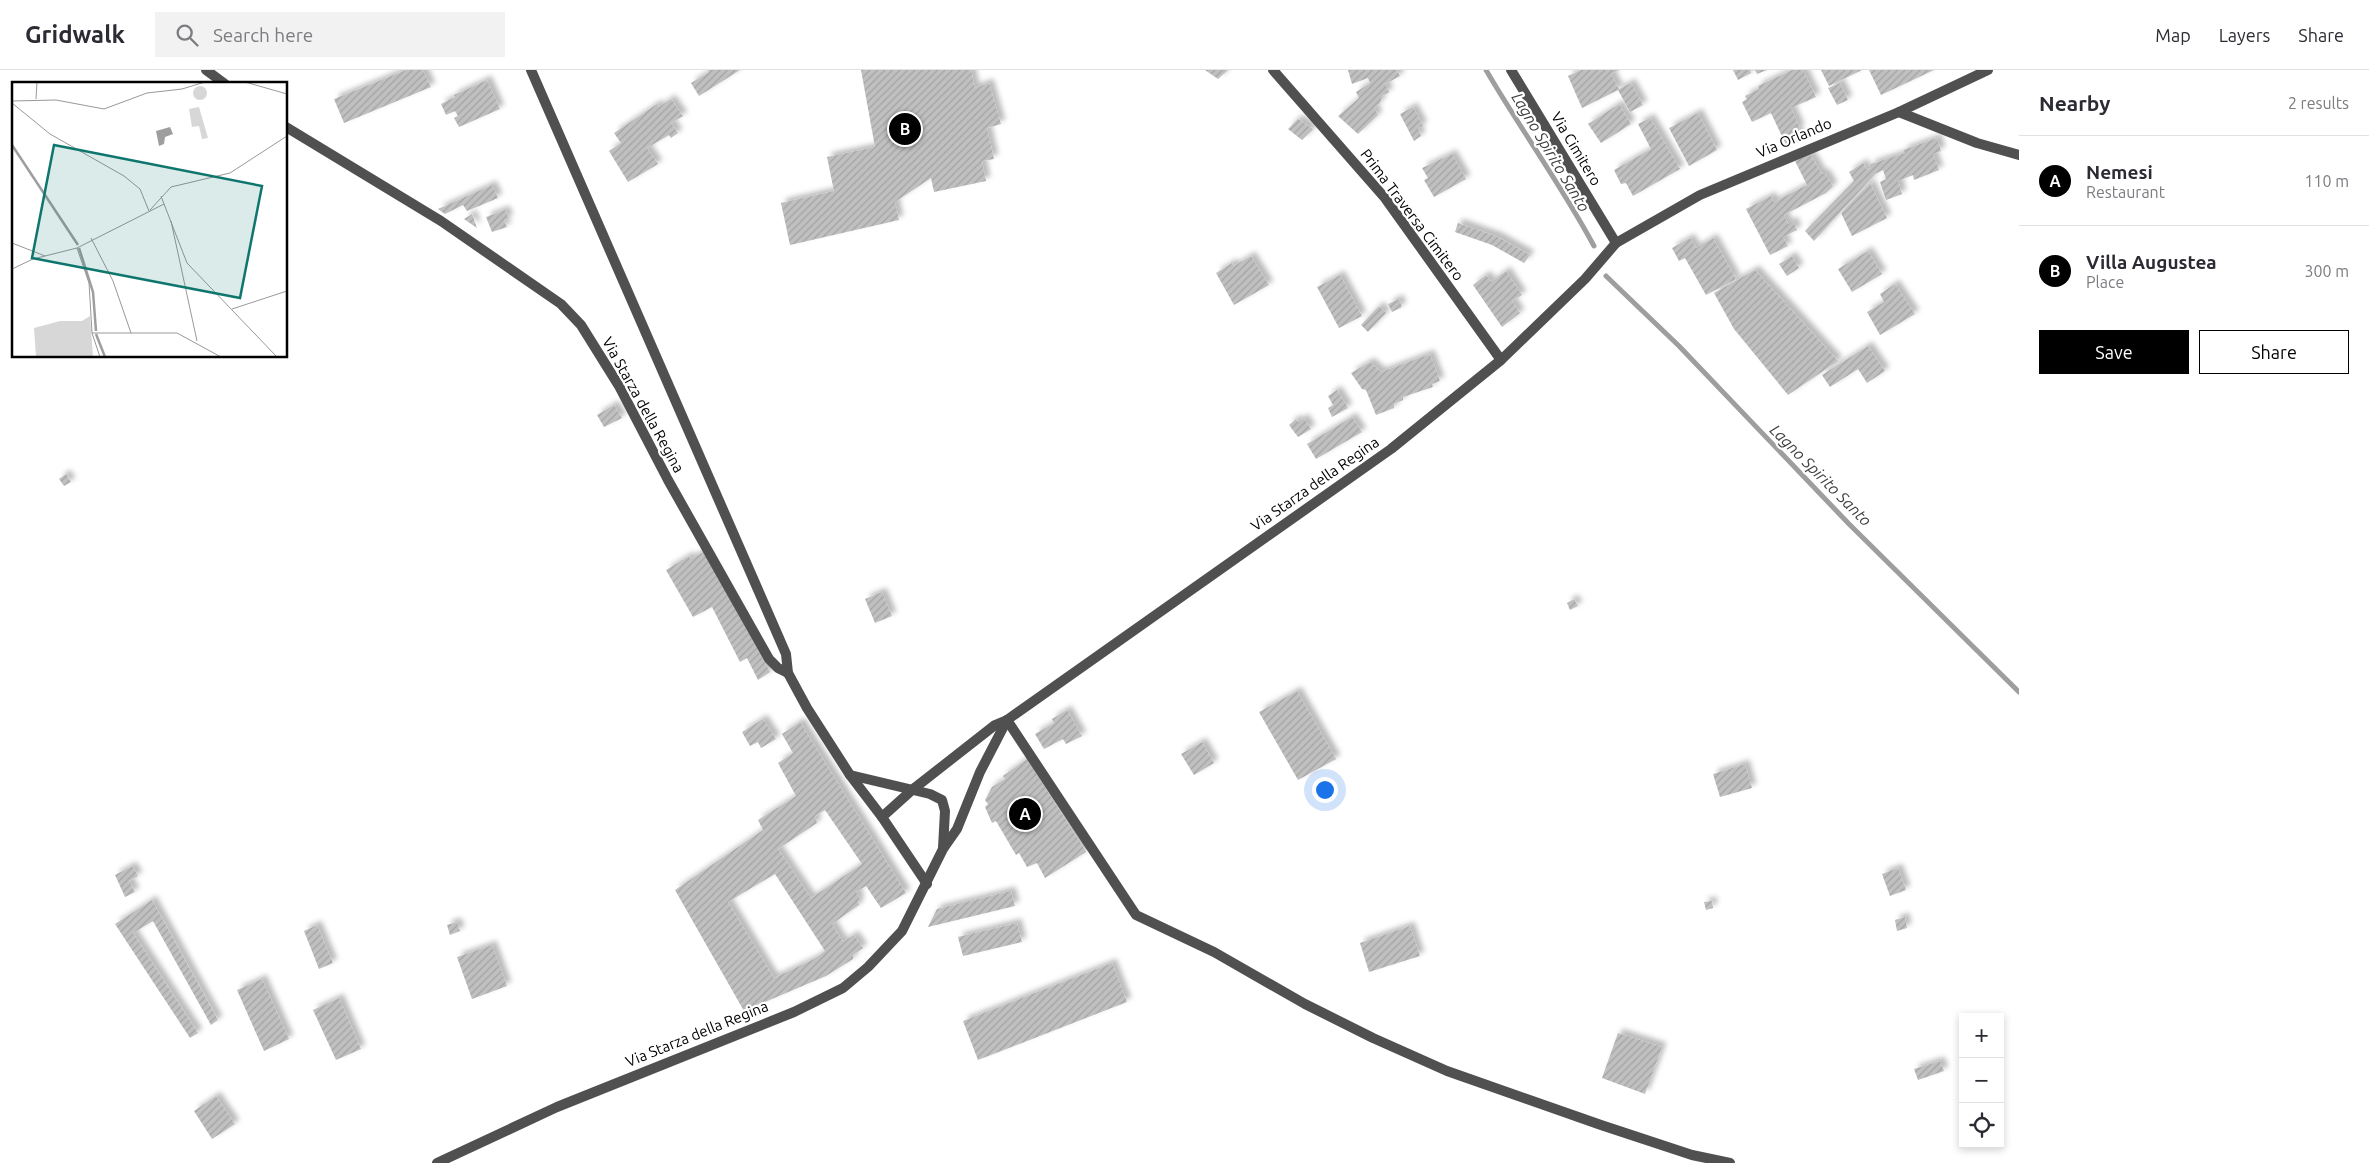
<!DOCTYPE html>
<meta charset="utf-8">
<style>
:root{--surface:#fff;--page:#f2f2f3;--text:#2b2b33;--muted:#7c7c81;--line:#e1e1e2;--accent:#000}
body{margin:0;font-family:Ubuntu,sans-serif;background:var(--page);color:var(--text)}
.controls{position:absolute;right:15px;bottom:15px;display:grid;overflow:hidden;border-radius:0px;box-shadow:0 2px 8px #0003}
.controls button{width:45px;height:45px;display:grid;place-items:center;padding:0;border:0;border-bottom:1px solid var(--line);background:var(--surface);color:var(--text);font:25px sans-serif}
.you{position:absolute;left:1324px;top:719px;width:18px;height:18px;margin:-12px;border:4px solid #fff;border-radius:50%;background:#1a73e8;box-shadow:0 0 0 8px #1a73e833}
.badge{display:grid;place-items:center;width:32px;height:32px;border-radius:50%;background:var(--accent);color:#fff;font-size:16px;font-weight:700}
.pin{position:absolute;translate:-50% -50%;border:2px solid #fff;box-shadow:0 1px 5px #0006}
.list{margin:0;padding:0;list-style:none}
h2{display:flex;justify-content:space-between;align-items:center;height:65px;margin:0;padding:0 20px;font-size:21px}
h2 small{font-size:16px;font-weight:400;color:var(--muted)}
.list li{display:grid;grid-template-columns:32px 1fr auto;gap:15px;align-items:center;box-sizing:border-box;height:90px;padding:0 20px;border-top:1px solid var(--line)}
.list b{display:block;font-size:19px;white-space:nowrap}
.list p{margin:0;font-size:16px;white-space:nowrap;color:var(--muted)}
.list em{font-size:16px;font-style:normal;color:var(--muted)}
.actions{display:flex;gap:10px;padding:15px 20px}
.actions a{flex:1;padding:11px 0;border:1px solid var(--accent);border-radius:0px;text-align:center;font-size:18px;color:var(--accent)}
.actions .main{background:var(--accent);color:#fff}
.icon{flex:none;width:28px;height:28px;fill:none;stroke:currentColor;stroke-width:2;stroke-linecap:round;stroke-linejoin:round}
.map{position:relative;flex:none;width:2019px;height:1093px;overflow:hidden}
header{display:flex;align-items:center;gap:30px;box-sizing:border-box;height:70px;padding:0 25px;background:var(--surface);border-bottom:1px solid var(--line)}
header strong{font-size:24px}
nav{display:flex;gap:28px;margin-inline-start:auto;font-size:18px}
.search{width:350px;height:45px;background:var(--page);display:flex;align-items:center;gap:12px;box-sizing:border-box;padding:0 18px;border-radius:0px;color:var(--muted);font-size:19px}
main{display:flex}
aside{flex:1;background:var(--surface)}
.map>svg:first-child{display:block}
</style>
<header>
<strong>Gridwalk</strong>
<div class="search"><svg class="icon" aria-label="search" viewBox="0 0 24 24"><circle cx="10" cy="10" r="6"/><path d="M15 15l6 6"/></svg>Search here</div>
<nav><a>Map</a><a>Layers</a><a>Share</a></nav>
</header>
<main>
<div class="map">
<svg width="2019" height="1093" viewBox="0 0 2019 1093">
<defs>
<pattern id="building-hatch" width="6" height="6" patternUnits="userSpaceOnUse" patternTransform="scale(1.25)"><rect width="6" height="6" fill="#c0c0c0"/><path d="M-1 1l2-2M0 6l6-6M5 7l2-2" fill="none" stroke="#a3a3a3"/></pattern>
<filter id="shadow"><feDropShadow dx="4.5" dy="-4.5" stdDeviation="2.5" flood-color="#0004"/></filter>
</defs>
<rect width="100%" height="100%" fill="#fff"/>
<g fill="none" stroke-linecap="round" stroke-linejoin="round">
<!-- stream -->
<g stroke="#9e9e9e" stroke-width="5">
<path d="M 1486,0 C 1521,60 1562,116 1594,176"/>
<polyline points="1606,206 1679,276 1849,454 2019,622"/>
</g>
</g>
<!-- building -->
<g fill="url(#building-hatch)" fill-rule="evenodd" filter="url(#shadow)">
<polygon points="406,0 423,0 431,17 344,53 334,29"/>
<polygon points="708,0 740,0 699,26 691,13 709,2"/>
<polygon points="861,0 971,0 975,18 989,13 1001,54 987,58 994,89 982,91 986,111 934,122 931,108 895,132 899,150 790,175 781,133 834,121 827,87 875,77"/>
<polygon points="1205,0 1228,0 1218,9"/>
<polygon points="1348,0 1397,0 1400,6 1385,14 1389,22 1382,26 1380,33 1374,38 1378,45 1358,64 1338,46 1359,28 1356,22 1370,13 1368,8 1352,14"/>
<polygon points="1581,0 1619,0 1611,4 1619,19 1631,13 1643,35 1630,42 1618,20 1582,38 1568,6"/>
<polygon points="1733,0 1750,0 1751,3 1738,10"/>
<polygon points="1755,0 1767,0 1757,4"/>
<polygon points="1792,0 1803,0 1816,27 1791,38 1800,58 1797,60 1802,70 1787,77 1771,43 1752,52 1742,32 1747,29 1745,26 1759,19 1758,16"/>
<polygon points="1821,0 1862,0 1829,16"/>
<polygon points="1869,0 1934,0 1881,25"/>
<polygon points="487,10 500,39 459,57 454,48 458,46 455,41 446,45 441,34 455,27 454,25"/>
<polygon points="1840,13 1848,30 1837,35 1828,18"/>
<polygon points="671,29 683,46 671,53 678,63 671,68 669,65 647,78 658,94 628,112 609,81 621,73 614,63 657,34 659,37"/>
<polygon points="1619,34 1631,54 1601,73 1588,54"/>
<polygon points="1413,37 1423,56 1418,58 1421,66 1414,71 1400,44"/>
<polygon points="1698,43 1717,80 1689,96 1669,58"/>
<polygon points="1650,48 1680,99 1633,126 1626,113 1621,114 1614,100 1651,79 1638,54"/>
<polygon points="1298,49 1313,59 1302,70 1288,59"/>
<polygon points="1937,68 1941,81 1933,84 1939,100 1914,110 1913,105 1898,111 1902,124 1886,130 1880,112 1886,109 1883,100 1875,104 1814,171 1805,161 1854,111 1849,102 1863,93 1867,100 1871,98 1871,94 1905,83 1903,80"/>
<polygon points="1452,84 1466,109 1434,127 1424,110 1428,108 1422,98"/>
<polygon points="1810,84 1822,104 1825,103 1833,116 1826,123 1784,145 1788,154 1793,151 1797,160 1783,167 1788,176 1770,185 1746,139 1771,126 1774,132 1807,115 1795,91"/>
<polygon points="1870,113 1887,148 1852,166 1841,143"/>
<polygon points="492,115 498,128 467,141 463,135 445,144 438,139"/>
<polygon points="505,140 509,149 504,150 507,157 492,162 486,147"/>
<polygon points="472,144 477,158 464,149"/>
<polygon points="1458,153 1498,167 1530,185 1524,193 1492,175 1455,162"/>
<polygon points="1690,168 1696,178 1713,168 1736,209 1706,225 1685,188 1679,191 1672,178"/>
<polygon points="1868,181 1882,204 1852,222 1838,199"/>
<polygon points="1251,186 1269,215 1234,235 1216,203 1232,193 1234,196"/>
<polygon points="1792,186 1799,198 1787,206 1779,194"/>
<polygon points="1755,200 1838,291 1788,325 1734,259 1714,223"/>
<polygon points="1506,201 1522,225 1512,231 1520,243 1502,257 1473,215 1486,205 1491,212"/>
<polygon points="1340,205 1362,246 1339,258 1317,217"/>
<polygon points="1895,214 1915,244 1880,265 1867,242 1884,232 1880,224"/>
<polygon points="1399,229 1402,237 1392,242 1388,234"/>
<polygon points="1379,236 1386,243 1368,262 1361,255"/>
<polygon points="1868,276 1885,301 1867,313 1858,299 1830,317 1822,305"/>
<polygon points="1430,284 1440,311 1432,314 1433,317 1403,327 1403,330 1394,334 1394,338 1376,345 1366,320 1362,319 1351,303 1370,292 1381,302"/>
<polygon points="1337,320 1348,338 1332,347 1328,338 1333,335 1328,326"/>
<polygon points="614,335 622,348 604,357 597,345"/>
<polygon points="1352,347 1362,362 1316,389 1307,374"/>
<polygon points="1304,348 1311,359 1298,367 1289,355 1296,349 1298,352"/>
<polygon points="66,404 71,412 64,416 59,409"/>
<polygon points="704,482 770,602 758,610 747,588 740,592 712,537 693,547 666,500 689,486 690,489"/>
<polygon points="882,522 892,546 875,553 865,529"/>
<polygon points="1574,529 1578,536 1570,540 1567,533"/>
<polygon points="1297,621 1336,689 1298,710 1259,642"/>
<polygon points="1067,640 1082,666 1066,674 1063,669 1044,679 1035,664 1054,653 1052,649"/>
<polygon points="763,649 776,669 761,678 758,672 750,676 742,662"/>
<path d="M 800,652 L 906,823 L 881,838 L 866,816 L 856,822 L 860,829 L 858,831 L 859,835 L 832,854 L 843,872 L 854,865 L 863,878 L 853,885 L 853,889 L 826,906 L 744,941 L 675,820 L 763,760 L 758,750 L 796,726 L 778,693 L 793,683 L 782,664 ZM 825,740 L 862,794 L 811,828 L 778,779 L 817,753 L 815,746 ZM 775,804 L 825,881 L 814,889 L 774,908 L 728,832 Z"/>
<polygon points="1202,672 1214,693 1194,705 1181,684"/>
<polygon points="1027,689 1086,782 1045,808 1037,793 1027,797 1019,783 1016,785 996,751 992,753 985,737 988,734 985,730 992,717 1005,709 1003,706"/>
<polygon points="1745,694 1752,718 1720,727 1713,704"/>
<polygon points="132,796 138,806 129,811 135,822 125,827 115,805"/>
<polygon points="1898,798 1906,820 1890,826 1882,804"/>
<polygon points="1011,821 1015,836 928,857 937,839"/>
<polygon points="152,830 218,950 211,955 153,851 133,863 198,963 190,968 115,854"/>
<polygon points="1712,831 1713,838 1706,840 1704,832"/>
<polygon points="1905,847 1907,858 1897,861 1895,850"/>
<polygon points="457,852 460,861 450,865 447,855"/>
<polygon points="1017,853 1022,872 963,886 958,867"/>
<polygon points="317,855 333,893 319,899 304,861"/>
<polygon points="1410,856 1420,886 1369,902 1360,873"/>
<polygon points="492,875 507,916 472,929 457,887"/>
<polygon points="1112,893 1127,932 978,990 963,951"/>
<polygon points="262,909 289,969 264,981 237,920"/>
<polygon points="339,928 361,979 336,990 313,940"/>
<polygon points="1618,963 1662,977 1645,1024 1602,1008"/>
<polygon points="1940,991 1944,1001 1918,1010 1914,999"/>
<polygon points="216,1026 235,1054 212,1069 194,1041"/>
</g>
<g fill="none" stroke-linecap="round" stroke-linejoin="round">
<!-- street -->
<g stroke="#505050" stroke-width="10">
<polyline points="206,0 225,14"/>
<polyline points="531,0 786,584 788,603 807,638 850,705 882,747"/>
<polyline points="1273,0 1385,128 1501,290"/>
<polyline points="1511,0 1616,173"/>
<polyline points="1899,42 1977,73 2019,85"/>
<polyline points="286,57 441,151 561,234 581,255 619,316 668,410 769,589 778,598 788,603"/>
<polyline points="1007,650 1136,845 1214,882 1305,934 1373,968 1447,1001 1601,1055 1692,1085 1730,1093"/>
<polyline points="850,705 930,724 942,730 945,741 943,778"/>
<polyline points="927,814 882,747 912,720 995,655 1007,650 1391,379 1501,290 1585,209 1616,173 1700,125 1899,42 1988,0"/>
<polyline points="437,1093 557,1037 794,942 843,918 868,897 902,861 943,779 957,759 980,702 1007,650"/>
</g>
</g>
<g text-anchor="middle" stroke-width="4.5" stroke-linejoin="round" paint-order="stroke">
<!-- street labels -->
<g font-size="15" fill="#000" stroke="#fff">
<text transform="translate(1794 68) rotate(-23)" y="5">Via Orlando</text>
<text transform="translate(1576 79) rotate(59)" y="5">Via Cimitero</text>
<text transform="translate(1412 145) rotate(53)" y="5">Prima Traversa Cimitero</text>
<text transform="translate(643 335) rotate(61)" y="5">Via Starza della Regina</text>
<text transform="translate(1315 414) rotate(-35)" y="5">Via Starza della Regina</text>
<text transform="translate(697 964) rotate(-22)" y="5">Via Starza della Regina</text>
</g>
<!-- water labels -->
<g font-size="16" font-style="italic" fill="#3f3f3f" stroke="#fff">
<text transform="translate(1551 82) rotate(59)" y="6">Lagno Spirito Santo</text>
<text transform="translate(1821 405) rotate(45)" y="6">Lagno Spirito Santo</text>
</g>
</g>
<!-- overview -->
<g transform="translate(12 12)">
<rect width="275" height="275" fill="#fff"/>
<path d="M181 11a7 7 0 1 1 14 0a7 7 0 1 1-14 0ZM 187,25 L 196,56 L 190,57 L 187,44 L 180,45 L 177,27 Z" fill="#d7d7d7"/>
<path d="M 78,234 L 81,275 L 24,275 L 22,246 L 48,239 L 70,239 Z" fill="#d7d7d7"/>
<path d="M 158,45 L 161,52 L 153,55 L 152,62 L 147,64 L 144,49 Z" fill="#9e9e9e"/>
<path fill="none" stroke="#9e9e9e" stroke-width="2.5" d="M 0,63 L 66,163M 67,166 L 81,210 L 84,249M 84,252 L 93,275"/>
<path fill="none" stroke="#999" stroke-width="1" d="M 233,0 L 275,12M 24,17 L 25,0M 0,19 L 44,18 L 92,27 L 135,11 L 170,7 L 193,0M 0,21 L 38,52 L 112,94 L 128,107 L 137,129M 152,122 L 175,181 L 265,275M 138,128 L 159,105 L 218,91 L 275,54M 159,139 L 185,259M 79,156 L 101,199 L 119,251M 0,161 L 33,174M 65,166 L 77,201 L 80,251 L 88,275M 0,187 L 21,177 L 65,166 L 152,122 L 149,114M 220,227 L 275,209M 80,251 L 165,251 L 209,275"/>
<path fill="#0f766e" fill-opacity="0.15" stroke="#0f766e" stroke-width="2.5" d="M 42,63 L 250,104 L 228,216 L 20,176 Z"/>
<rect width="275" height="275" fill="none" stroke="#000" stroke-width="2.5"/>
</g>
</svg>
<div class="controls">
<button>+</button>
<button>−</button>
<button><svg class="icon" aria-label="locate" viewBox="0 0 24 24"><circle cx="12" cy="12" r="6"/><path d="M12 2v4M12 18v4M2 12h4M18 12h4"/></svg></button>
</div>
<div class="you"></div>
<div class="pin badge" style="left:1025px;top:744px">A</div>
<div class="pin badge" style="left:905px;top:59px">B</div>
</div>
<aside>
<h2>Nearby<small>2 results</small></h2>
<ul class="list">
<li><span class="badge">A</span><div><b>Nemesi</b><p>Restaurant</p></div><em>110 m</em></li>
<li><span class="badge">B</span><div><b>Villa Augustea</b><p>Place</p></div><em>300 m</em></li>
</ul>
<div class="actions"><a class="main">Save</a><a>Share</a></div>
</aside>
</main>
